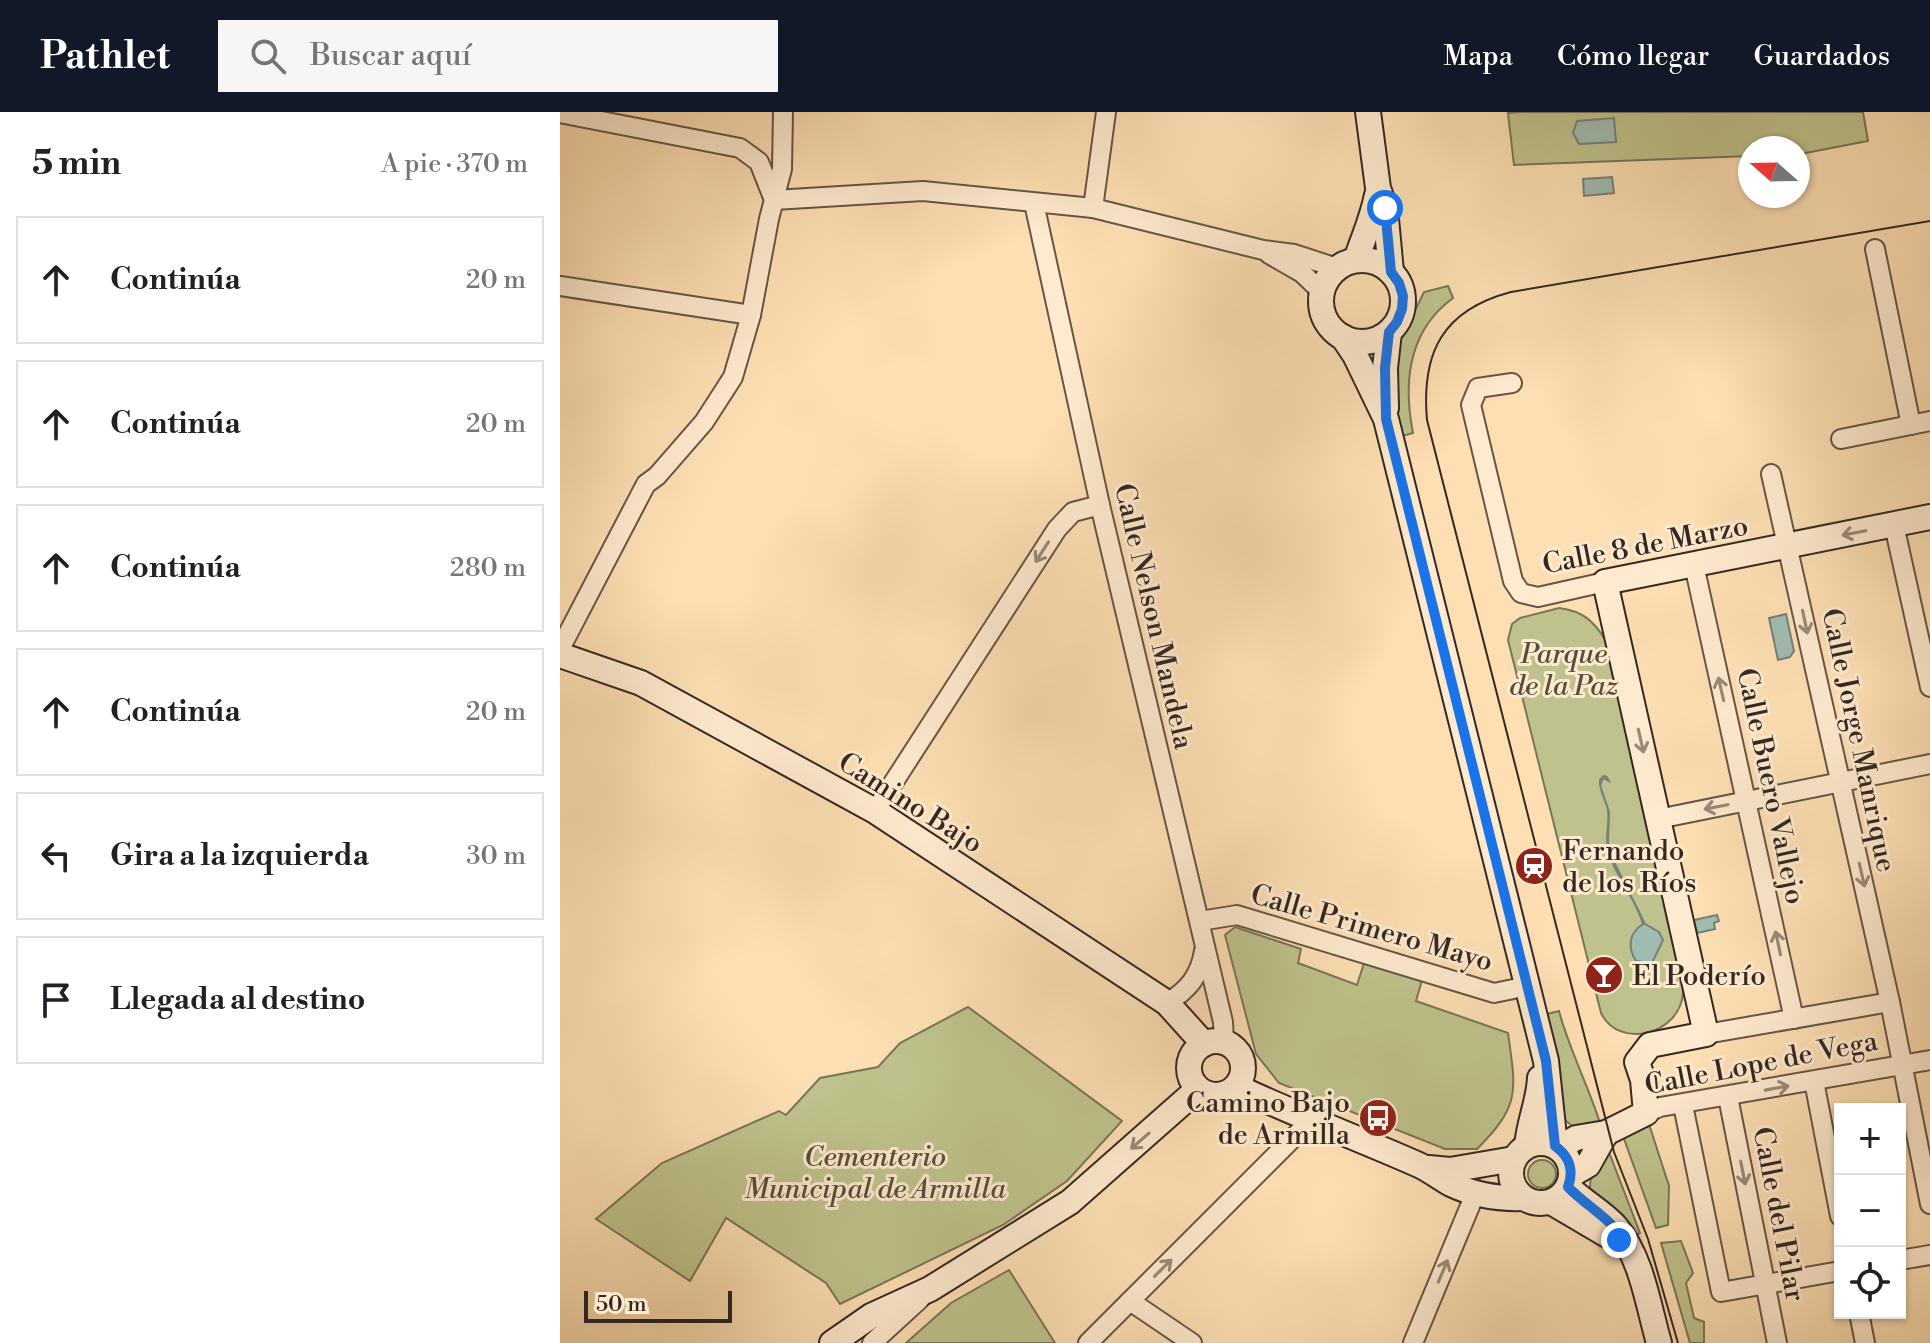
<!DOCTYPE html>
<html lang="es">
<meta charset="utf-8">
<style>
:root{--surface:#fff;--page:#f6f6f6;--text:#202124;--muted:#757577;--line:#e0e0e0;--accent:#111827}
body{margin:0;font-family:"Libre Bodoni",serif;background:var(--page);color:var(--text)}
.controls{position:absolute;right:24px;bottom:24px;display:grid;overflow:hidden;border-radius:0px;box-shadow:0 2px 6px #0004}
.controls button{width:72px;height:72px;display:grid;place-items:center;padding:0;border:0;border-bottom:2px solid var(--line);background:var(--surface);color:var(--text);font:40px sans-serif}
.compass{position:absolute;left:1178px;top:24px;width:72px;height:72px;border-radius:50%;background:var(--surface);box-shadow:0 2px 6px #0004;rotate:290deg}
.scale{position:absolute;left:24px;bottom:20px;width:148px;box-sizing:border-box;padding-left:8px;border:4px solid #342823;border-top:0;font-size:22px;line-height:28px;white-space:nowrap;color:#342823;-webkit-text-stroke:6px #feeace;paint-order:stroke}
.stop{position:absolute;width:24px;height:24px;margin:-18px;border:6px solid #1a73e8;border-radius:50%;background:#fff}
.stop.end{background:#1a73e8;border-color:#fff;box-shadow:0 2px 8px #0008}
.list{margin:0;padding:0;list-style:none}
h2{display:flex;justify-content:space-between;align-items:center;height:104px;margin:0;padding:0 32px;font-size:34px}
h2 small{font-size:26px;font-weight:400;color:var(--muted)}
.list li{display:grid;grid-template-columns:52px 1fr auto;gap:24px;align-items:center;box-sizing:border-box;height:128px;margin:0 16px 16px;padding:0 16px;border:2px solid var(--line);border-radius:0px}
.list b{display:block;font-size:30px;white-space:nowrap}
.list em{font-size:26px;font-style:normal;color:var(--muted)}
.icon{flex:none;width:44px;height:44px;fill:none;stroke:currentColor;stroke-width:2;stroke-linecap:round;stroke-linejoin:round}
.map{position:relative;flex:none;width:1370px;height:1231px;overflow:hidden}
header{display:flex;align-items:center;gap:48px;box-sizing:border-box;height:112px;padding:0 40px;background:var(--accent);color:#fff}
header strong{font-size:38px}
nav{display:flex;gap:44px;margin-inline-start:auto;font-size:28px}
.search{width:560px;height:72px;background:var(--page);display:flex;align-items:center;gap:20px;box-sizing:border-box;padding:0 28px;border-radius:0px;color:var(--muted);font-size:30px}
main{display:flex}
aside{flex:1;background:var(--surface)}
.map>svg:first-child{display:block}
</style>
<header>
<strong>Pathlet</strong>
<div class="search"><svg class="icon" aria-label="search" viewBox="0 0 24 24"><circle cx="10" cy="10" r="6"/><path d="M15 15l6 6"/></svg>Buscar aquí</div>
<nav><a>Mapa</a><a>Cómo llegar</a><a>Guardados</a></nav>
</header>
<main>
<aside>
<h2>5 min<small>A pie · 370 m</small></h2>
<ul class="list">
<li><svg class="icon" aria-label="ahead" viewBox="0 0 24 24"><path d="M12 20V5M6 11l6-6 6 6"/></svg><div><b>Continúa</b></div><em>20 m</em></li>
<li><svg class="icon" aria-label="ahead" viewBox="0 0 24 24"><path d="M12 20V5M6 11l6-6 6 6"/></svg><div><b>Continúa</b></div><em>20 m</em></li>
<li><svg class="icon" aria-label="ahead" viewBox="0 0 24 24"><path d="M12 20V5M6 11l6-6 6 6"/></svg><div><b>Continúa</b></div><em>280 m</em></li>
<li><svg class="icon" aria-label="ahead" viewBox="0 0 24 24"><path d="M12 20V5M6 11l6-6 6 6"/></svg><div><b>Continúa</b></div><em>20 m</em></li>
<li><svg class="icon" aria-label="left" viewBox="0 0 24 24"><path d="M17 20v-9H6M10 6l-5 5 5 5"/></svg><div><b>Gira a la izquierda</b></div><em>30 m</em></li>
<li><svg class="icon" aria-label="arrive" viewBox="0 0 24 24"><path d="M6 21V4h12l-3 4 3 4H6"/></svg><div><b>Llegada al destino</b></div></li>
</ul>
</aside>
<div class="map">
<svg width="1370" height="1231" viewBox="0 0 1370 1231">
<rect width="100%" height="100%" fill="#fddfb3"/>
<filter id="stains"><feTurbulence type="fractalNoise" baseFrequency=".0025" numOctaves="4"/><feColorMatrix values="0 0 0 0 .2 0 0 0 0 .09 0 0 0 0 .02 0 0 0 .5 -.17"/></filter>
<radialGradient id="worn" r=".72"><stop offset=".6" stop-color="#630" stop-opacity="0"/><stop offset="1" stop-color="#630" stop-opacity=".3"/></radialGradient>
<!-- green -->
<g fill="#bfc28c" stroke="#7a7558" stroke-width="2">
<polygon points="961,0 1303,0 1308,29 1240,42 1238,36 1190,36 1190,44 954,53 948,1"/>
<path d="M 888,174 L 893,186 C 848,219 843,270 853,321 L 842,324 L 833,284 L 838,233 L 864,180 Z"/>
<path d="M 999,496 C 1023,499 1034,509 1046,529 L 1118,850 C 1120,859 1124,871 1123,881 C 1120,923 1059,938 1041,901 L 948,528 L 952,512 L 960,506 Z"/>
<path d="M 675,815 L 741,837 L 738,851 L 797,873 L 804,851 L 862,868 L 856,889 L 948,921 C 956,979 961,993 917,1037 L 885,1037 L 719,971 L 696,942 L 665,823 Z"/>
<polygon points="408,895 562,1009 507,1069 443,1113 280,1192 266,1171 166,1106 130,1169 36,1107 102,1051 219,999 226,1003 260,966 318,955 340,931"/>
<path d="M 999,899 C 1009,937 1028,973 1040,1011 L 1014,1015 L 1002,1006 L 987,902 Z"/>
<polygon points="1088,1009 1109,1074 1108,1113 1096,1116 1063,1024"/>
<path d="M 1047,1035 L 1080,1121 L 1074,1124 L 1030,1079 C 1029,1061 1037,1050 1047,1035 Z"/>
<circle cx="982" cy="1062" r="14"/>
<polygon points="1121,1129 1133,1161 1126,1171 1134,1206 1144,1210 1144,1231 1130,1231 1101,1131"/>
<polygon points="449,1158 495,1231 346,1231 391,1191"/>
</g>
<!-- water -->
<g fill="#a0bcb2" stroke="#758179" stroke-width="2">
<polygon points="1054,6 1056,30 1019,32 1013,21 1017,9"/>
<polygon points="1052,65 1054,81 1024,84 1023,67"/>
<polygon points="1226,502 1234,539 1230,545 1218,548 1209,506"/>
<path d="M 1044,664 L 1047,665 L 1049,669 L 1043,666 L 1040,673 L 1049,700 L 1048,731 L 1052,746 L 1085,812 L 1099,820 L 1103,828 L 1092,851 L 1076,849 C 1067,835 1069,821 1083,812 C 1076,786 1057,767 1049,742 C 1044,728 1050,713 1048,698 C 1046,687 1039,679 1040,668 Z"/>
<polygon points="1157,803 1159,809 1154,811 1155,817 1137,821 1134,808"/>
</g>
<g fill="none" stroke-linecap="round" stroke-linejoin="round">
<!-- street casing -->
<g stroke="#665647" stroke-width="22">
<g id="street">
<polyline points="0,1 180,36 199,50 214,88"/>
<polyline points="214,88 363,79 533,96 703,138 734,142 777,156"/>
<polyline points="474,91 540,393 663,910 664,930"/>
<polyline points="533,96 546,0"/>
<polyline points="1315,137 1351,313"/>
<polyline points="709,142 742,161 762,180"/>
<polyline points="0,174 191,203"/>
<polyline points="952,271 918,276 911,293 953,469 961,481 978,485 1045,470"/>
<polyline points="1281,327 1370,309"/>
<polyline points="1211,362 1330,890 1370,1092"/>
<polyline points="1334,413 1370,575"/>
<polyline points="1134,453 1234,907"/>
<polyline points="0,537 86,372 97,364 144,310 173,265 191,203 209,107 222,57 223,0"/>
<polyline points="315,699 497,417 513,400 540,393"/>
<polyline points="1098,707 1370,652"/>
<polyline points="640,809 677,803 934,881 968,874"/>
<path d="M 607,891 C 628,878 640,864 644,839"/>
<polyline points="1146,922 1330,890"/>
<polyline points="1254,969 1280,1104"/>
<polyline points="1168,985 1217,1231"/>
<polyline points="1123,993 1161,1180 1280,1159"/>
<polyline points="1086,1001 1100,995 1370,948"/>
<polyline points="1340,1148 1370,1143"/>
<polyline points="570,1189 632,1231"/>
<polyline points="1299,1201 1305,1231"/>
<polyline points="312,1231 360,1187"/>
<polyline points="528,1231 750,1009"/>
<polyline points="853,1231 915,1082"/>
</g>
</g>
<!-- secondary casing -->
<g stroke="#342823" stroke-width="28">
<g id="secondary">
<polyline points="808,0 818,76 825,96 831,160"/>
<path d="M 796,148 C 804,124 812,108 817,83"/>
<circle cx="802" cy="189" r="41"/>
<polyline points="783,225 795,243 826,307 986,949 995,1034"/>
<polyline points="826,296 825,256 829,220"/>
<polyline points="0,543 81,571 315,699 607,891 644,932"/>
<circle cx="656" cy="956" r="27"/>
<path d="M 677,975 C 736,1003 798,1026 859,1053 C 870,1058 880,1066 891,1072 C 914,1083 937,1087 963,1086"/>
<circle cx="981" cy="1061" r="30"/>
<path d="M 967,1034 C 969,1010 979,989 980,966"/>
<polyline points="999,1036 1016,1026 1046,1021 1086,1001 1083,968 1077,950 1090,933 1146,922 1045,470 1370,405"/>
<polyline points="869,1056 890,1058 954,1047"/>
<polyline points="1011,1063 1028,1053 1046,1021"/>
<path d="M 1008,1075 C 1022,1089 1044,1101 1056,1115 C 1082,1146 1088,1193 1099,1231"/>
<polyline points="991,1090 1047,1123"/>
<polyline points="272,1231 311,1204 370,1177 510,1090 638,977"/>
</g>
</g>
<!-- street -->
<use href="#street" stroke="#feeace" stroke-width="18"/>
<!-- secondary -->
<use href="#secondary" stroke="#feeace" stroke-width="24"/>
<!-- tram -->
<path stroke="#342823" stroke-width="2" d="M 1118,1231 L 1088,1127 L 1054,1040 L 867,308 C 861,240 883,198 951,180 L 1370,109"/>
</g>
<!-- one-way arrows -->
<defs><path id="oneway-shaft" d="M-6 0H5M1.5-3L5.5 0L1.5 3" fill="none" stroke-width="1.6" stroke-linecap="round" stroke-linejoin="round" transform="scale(2)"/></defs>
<g stroke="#998978">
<use href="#oneway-shaft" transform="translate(1294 421) rotate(169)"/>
<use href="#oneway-shaft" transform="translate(482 440) rotate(123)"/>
<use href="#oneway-shaft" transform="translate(1245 510) rotate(78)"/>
<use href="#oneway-shaft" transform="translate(1161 577) rotate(-103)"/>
<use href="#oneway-shaft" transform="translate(1081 629) rotate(77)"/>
<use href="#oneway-shaft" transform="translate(1156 695) rotate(169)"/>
<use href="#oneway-shaft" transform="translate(1302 763) rotate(77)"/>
<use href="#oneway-shaft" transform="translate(1218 831) rotate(-102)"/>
<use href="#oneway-shaft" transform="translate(1217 976) rotate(-10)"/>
<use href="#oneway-shaft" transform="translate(580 1029) rotate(139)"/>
<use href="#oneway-shaft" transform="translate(1183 1061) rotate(79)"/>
<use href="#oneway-shaft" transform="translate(603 1156) rotate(-45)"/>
<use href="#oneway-shaft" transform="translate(883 1159) rotate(-67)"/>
</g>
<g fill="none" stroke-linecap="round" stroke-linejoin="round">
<!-- route -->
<path stroke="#1a73e8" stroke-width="10" d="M 825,96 L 831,160 L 839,171 L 843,184 L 842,197 L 837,210 L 829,220 L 825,256 L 826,307 L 986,949 L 995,1034 C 1010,1045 1014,1058 1008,1075 C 1026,1094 1051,1106 1064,1129 L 1059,1128"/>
</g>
<!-- icons -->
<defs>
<g id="station-disc" transform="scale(2)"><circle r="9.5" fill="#8f2418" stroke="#feeace"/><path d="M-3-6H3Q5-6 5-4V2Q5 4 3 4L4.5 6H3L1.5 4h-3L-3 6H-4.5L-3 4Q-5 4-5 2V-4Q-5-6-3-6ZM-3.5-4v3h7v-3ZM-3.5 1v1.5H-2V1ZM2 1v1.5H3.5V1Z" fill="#fff"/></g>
<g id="bar-disc" transform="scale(2)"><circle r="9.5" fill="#8f2418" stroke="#feeace"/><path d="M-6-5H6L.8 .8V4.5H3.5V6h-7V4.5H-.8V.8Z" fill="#fff"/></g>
<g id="bus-disc" transform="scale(2)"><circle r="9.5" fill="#8f2418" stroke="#feeace"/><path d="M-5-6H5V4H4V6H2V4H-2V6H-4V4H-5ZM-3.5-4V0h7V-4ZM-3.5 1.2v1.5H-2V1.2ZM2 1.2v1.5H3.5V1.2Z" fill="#fff"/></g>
</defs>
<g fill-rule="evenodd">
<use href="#station-disc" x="974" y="754"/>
<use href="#bar-disc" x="1044" y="863"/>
<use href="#bus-disc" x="818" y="1006"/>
</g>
<g text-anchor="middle" stroke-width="6" stroke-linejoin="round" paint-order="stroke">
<!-- street labels -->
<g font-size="28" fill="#342823" stroke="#feeace">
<text transform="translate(1085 432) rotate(-11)" y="10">Calle 8 de Marzo</text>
<text transform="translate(595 504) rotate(77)" y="10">Calle Nelson Mandela</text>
<text transform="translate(1300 628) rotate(78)" y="10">Calle Jorge Manrique</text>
<text transform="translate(1212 674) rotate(78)" y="10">Calle Buero Vallejo</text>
<text transform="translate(351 690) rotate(32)" y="10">Camino Bajo</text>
<text transform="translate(812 815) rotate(16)" y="10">Calle Primero Mayo</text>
<text transform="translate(1201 950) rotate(-11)" y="10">Calle Lope de Vega</text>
<text transform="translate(1220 1102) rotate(79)" y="10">Calle del Pilar</text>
</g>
<!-- park labels -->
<g font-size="28" font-style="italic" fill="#574e3d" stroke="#feeace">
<text x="1004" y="551">Parque<tspan x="1004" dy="32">de la Paz</tspan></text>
<text x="315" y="1054">Cementerio<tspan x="315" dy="32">Municipal de Armilla</tspan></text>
</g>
<!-- poi labels -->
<g font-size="28" fill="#342823" stroke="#feeace" text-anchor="start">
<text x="1002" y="748">Fernando<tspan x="1002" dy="32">de los Ríos</tspan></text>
<text x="1072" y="873">El Poderío</text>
<text x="790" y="1000" text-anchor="end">Camino Bajo<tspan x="790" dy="32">de Armilla</tspan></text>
</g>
</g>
<rect width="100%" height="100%" filter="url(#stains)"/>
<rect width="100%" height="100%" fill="url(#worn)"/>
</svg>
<div class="controls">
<button>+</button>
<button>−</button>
<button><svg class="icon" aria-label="locate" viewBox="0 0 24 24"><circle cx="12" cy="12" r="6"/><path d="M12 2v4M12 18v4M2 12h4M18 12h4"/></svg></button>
</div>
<svg class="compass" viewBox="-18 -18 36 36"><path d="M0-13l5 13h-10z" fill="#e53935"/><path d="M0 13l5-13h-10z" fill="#757577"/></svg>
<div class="scale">50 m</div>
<div class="stop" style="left:825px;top:96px"></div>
<div class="stop end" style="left:1059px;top:1128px"></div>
</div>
</main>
